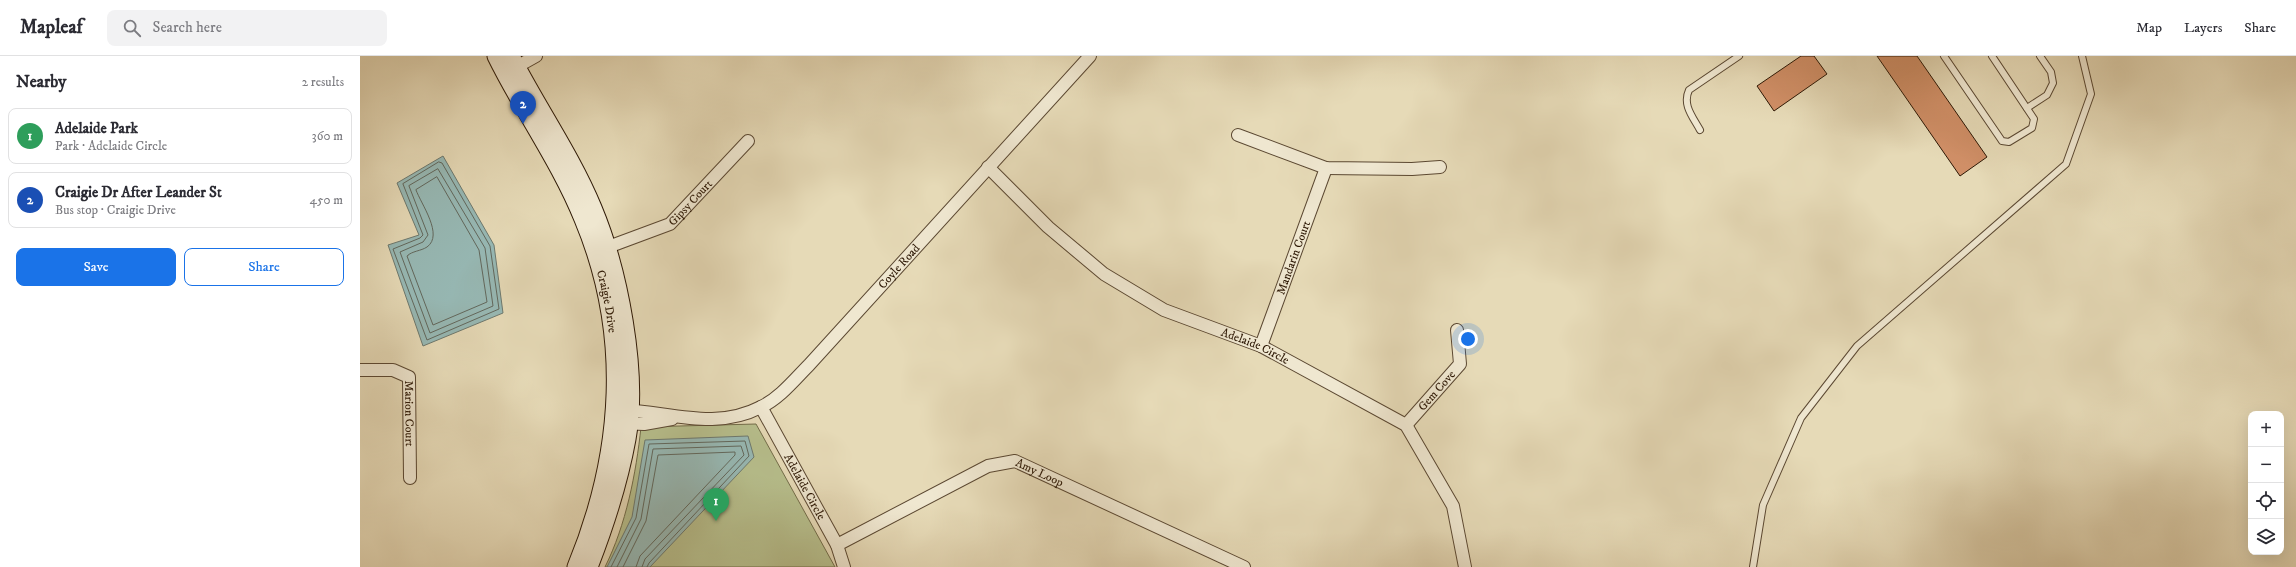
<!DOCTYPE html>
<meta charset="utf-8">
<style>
:root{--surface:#fff;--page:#f2f2f3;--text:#2b2b33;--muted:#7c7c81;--line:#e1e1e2;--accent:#1a73e8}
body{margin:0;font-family:"IM FELL DW Pica",serif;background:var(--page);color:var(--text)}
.controls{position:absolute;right:12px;bottom:12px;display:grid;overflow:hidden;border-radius:8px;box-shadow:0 4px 16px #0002}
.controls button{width:36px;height:36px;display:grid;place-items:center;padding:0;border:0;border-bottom:1px solid var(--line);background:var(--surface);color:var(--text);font:20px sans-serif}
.you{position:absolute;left:1108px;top:283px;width:14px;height:14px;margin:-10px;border:3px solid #fff;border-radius:50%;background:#1a73e8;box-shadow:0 0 0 6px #1a73e833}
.badge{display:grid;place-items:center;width:26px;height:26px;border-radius:50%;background:var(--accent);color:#fff;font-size:13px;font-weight:700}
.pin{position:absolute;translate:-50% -33px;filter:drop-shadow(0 1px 2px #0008)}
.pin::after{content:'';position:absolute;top:21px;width:14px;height:12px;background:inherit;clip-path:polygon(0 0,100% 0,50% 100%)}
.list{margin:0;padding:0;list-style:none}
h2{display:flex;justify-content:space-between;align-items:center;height:52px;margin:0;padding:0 16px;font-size:17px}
h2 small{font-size:13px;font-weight:400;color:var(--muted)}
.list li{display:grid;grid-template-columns:26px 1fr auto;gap:12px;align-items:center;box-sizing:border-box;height:56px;margin:0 8px 8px;padding:0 8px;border:1px solid var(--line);border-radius:8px}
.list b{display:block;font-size:15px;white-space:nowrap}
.list p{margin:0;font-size:13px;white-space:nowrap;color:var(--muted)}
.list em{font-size:13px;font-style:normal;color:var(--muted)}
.actions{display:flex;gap:8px;padding:12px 16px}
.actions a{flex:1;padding:9px 0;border:1px solid var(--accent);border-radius:8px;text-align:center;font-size:14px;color:var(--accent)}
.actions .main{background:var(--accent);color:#fff}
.icon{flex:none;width:22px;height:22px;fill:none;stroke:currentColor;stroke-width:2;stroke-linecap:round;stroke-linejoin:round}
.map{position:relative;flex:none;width:1936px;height:511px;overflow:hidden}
header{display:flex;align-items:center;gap:24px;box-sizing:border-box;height:56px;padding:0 20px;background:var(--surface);border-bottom:1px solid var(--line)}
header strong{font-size:19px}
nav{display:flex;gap:22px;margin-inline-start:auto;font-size:14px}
.search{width:280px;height:36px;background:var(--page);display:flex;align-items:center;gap:10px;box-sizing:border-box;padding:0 14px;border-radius:8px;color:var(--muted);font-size:15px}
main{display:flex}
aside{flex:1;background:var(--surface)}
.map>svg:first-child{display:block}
</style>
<header>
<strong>Mapleaf</strong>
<div class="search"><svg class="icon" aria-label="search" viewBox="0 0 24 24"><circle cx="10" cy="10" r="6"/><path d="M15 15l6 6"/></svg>Search here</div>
<nav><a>Map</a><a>Layers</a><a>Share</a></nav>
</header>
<main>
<aside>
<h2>Nearby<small>2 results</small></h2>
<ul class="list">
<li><span class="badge" style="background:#2e9e5b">1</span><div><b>Adelaide Park</b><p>Park · Adelaide Circle</p></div><em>360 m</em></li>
<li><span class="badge" style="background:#1a4fb4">2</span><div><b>Craigie Dr After Leander St</b><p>Bus stop · Craigie Drive</p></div><em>450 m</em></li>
</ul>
<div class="actions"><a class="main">Save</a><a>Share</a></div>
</aside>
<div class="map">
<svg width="1936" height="511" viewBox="0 0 1936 511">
<rect width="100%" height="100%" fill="#e6dab7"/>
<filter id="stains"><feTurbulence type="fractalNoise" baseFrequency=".005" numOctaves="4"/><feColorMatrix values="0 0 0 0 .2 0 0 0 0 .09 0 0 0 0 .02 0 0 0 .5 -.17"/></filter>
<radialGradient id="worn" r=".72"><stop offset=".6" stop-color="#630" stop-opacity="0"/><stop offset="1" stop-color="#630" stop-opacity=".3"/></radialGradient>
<!-- green -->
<path fill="#b7bf8d" stroke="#726c49" d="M 396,368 L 475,511 L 245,511 C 266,469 276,418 281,371 Z"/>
<!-- water -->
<g fill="#97b9b5" stroke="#6d796f">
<polygon points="83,100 134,189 143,257 63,290 28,189 59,179 37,127"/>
<polygon points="388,380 394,401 290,511 247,511 272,461 285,384"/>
</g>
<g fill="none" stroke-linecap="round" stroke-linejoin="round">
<!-- shore -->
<g stroke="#62685d" stroke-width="1">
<polygon points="79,106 82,107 130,190 139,253 67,284 33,193 60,182 63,179 43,128"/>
<polygon points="78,113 125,192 133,250 70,277 40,196 63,186 68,179 49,130"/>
<path d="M 77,121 L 119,194 L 127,246 L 73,269 L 47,200 C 52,195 61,195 67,191 C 84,179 61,148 56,134 Z"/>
<polyline points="251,511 276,462 289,388 385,385 389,400 289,507 287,511"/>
<polyline points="257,511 281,463 293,393 381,390 384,399 285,503 282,511"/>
<polyline points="263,511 286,465 298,399 375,396 375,399 280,500 276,511"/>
</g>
</g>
<!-- building -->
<g fill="#d08f67" stroke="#2d1805">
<polygon points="1441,0 1454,0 1467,18 1414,55 1397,30"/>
<polygon points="1517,0 1557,0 1627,101 1600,120"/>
</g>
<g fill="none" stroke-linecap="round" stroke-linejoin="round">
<!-- service casing -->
<g stroke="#5b4832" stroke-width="8">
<g id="service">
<polyline points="1584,0 1640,82 1642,85 1649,86 1672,72 1674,63 1632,0"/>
<polyline points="1667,52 1687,39 1693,27 1691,16 1680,0"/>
<path d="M 1340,74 C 1333,61 1322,49 1329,34 L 1379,0"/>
<polyline points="1393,511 1403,449 1441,362 1497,290 1706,108 1731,38 1722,0"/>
</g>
</g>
<!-- minor casing -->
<g stroke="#5b4832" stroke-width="14">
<g id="minor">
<polyline points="151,14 176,0"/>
<polyline points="878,79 966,112 1052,113 1080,111"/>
<path id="s1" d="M 628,111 L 688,171 L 744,218 L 804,254 L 901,290 L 1046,369 L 1093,450 L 1105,511"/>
<path id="s2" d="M 240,194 L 310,168 L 388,85"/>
<path id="s3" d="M 901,290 L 966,112"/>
<path id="s4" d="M 0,314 L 33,314 L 49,321 L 50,422"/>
<path id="s5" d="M 401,351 L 477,489 L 484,511"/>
<path id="s6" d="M 263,354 C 310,356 355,375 401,351 C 420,342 435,323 449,309 L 730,0"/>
<polyline points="261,367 284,368 312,363"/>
<path id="s7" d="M 1046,369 L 1100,308 L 1097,274"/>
<path id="s8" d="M 477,489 L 628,410 L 655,405 L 884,511"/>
</g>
</g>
<!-- secondary casing -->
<g stroke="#2d1805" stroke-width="19">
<g id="secondary">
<path id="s9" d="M 136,0 C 163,55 200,106 223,163 C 271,278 263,397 216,511"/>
<path d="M 151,0 C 177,51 211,99 233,152 C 259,214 279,316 267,383 C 259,427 245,470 229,511"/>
</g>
</g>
<!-- service -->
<use href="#service" stroke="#efe7d0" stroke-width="6"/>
<!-- minor -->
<use href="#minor" stroke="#efe7d0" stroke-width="12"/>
<!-- secondary -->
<use href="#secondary" stroke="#efe7d0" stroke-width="17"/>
</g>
<g text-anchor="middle" stroke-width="3" stroke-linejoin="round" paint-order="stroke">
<!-- street labels -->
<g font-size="12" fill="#2d1805" stroke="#efe7d0">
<text dy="4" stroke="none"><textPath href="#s2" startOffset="104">Gipsy Court</textPath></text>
<text dy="4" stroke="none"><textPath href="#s3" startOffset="94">Mandarin Court</textPath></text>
<text dy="4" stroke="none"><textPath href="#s6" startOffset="338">Coyle Road</textPath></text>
<text dy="4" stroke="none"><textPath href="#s9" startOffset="271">Craigie Drive</textPath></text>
<text dy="4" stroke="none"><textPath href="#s1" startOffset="326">Adelaide Circle</textPath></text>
<text dy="4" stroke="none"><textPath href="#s7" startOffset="46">Gem Cove</textPath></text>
<text dy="4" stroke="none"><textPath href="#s4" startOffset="87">Marion Court</textPath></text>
<text dy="4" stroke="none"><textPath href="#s8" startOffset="225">Amy Loop</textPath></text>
<text dy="4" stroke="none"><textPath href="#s5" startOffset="91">Adelaide Circle</textPath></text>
</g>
</g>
<rect width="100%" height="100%" filter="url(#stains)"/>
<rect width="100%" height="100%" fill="url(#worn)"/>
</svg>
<div class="controls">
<button>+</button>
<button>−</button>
<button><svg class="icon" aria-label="locate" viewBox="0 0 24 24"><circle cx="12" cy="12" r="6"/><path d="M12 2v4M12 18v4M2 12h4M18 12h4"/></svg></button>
<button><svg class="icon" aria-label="layers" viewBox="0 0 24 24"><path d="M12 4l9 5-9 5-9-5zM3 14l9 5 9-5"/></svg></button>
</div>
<div class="you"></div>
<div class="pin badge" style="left:356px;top:465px;background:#2e9e5b">1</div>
<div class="pin badge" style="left:163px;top:68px;background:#1a4fb4">2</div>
</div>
</main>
